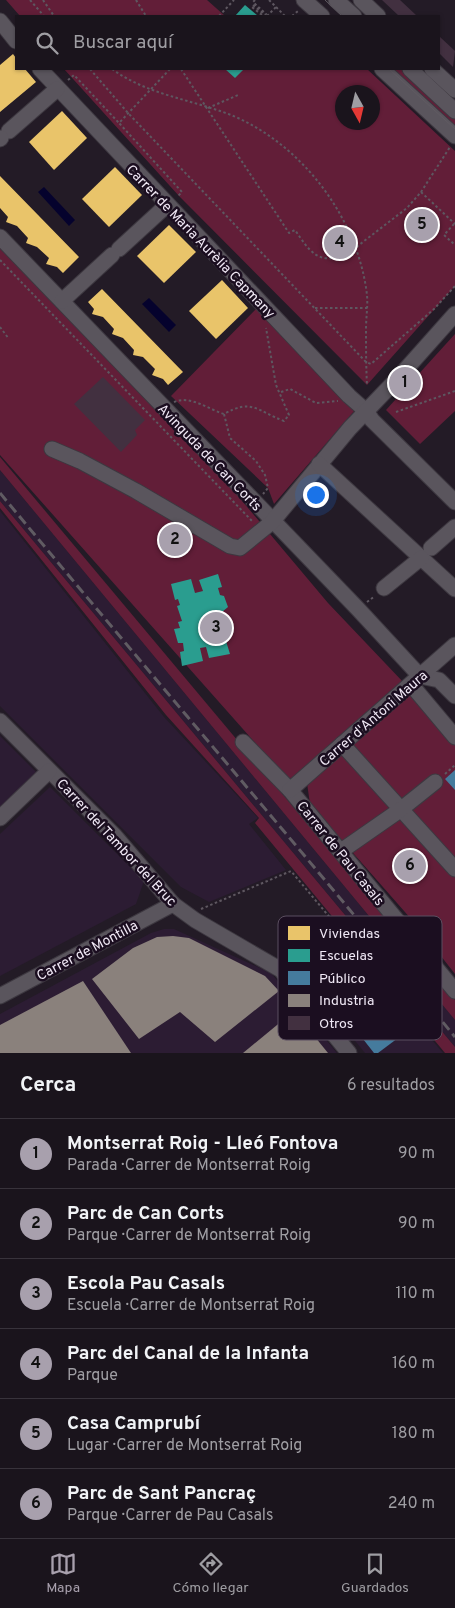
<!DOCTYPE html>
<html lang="es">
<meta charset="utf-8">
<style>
:root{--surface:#1a141c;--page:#272129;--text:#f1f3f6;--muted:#9f9ea3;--line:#38333b;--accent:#a8a0ad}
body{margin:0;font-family:Overpass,sans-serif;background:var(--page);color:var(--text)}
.compass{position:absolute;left:335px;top:85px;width:45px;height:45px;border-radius:50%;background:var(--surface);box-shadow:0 1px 4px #0004;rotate:172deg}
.you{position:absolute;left:315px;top:494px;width:18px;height:18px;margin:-12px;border:4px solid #fff;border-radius:50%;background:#1a73e8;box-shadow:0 0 0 8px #1a73e833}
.badge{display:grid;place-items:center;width:32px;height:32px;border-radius:50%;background:var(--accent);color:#111;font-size:16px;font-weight:700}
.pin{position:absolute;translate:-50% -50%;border:2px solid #fff;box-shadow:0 1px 5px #0006}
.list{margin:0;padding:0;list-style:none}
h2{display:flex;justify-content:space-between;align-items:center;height:65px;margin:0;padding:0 20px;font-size:21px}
h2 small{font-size:16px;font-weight:400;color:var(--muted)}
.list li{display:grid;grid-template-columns:32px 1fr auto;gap:15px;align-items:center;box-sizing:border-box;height:70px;padding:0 20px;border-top:1px solid var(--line)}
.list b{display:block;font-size:19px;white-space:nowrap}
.list p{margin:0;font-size:16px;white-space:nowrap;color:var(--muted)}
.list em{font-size:16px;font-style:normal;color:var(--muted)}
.icon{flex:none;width:28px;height:28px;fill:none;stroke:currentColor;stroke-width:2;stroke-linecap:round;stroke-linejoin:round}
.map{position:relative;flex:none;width:455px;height:1053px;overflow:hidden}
.search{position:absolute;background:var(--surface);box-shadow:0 1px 4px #0004;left:15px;right:15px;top:15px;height:55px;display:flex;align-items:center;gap:12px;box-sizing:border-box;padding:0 18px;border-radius:0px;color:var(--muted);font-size:19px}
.sheet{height:485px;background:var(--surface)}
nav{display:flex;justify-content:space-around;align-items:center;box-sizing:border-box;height:70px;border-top:1px solid var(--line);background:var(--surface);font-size:14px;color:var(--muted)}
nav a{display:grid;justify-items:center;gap:2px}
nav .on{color:var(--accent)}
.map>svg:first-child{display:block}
</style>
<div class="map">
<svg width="455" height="1053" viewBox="0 0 455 1053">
<rect width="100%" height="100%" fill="#231b26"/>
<!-- built -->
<g fill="#2c1c33">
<polygon points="0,470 455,1020 455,1047 0,501"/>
<polygon points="0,511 164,717 258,818 249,824 286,870 209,902 181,887 0,706"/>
<polygon points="0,736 39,775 0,812"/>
<polygon points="50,787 144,881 136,904 0,976 0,834"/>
<polygon points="164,929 174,929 271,973 337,1053 0,1053 0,1014 151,933"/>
<polygon points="384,979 420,1026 443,1053 365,1053 334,1015"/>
</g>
<!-- green -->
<g fill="#621e38" fill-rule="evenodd">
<polygon points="6,0 207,0 225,16 20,16"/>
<path d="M 64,69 L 367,69 L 455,151 L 455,286 L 367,385 L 179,196 ZM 342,92 L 372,92 L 372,122 L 342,122 Z"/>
<polygon points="386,69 405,69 455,115 455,133"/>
<polygon points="0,232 222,477 328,603 404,683 289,781 0,455"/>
<polygon points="257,308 355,410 274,504 268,488 171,396"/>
<polygon points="455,334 455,411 420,444 386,410"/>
<polygon points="0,457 455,1000 455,1020 0,470"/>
<polygon points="0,501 455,1047 455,1053 445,1053 255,823 259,818 166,715 0,508"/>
<polygon points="414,686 455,727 455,974 419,928 310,804 307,783"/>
</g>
<!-- water -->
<g fill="#05022d">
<polygon points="44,187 75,220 69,226 38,192"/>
<polygon points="149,298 176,325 169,332 142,304"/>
</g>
<!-- homes -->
<g fill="#e9c46a">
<polygon points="13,54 16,58 16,69 25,69 36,82 0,112 0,65"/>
<polygon points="62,111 87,138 54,170 29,142"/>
<polygon points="115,167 142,195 109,227 82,199"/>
<polygon points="0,176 79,257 63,273 57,267 46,264 49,258 37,247 26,243 28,238 17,226 6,222 8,217 0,208"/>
<polygon points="169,225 196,252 164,283 137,256"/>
<polygon points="222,280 248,308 216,339 189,311"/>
<polygon points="102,289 183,372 168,385 163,379 152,375 155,369 143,357 133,355 134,350 123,338 112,334 114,329 103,317 92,314 94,309 88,302"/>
</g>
<!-- schools -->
<g fill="#2a9d8f">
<polygon points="245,5 258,16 235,16"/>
<polygon points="225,69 244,69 235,78"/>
<polygon points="218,574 222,587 218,588 220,595 224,596 228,607 222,612 223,619 220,620 224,635 221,637 222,642 226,641 230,654 209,658 206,647 200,648 203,661 182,666 180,652 184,651 183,643 178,643 174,629 180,628 178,622 182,621 177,606 180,605 178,599 175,600 171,584 191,579 195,593 203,591 199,580"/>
</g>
<!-- public -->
<g fill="#457b9d">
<polygon points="455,770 455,790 445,779"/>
<polygon points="374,1009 398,1038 378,1053 374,1053 352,1025"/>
</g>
<!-- industry -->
<g fill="#8a817c">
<polygon points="173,936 189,938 265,976 279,991 215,1042 180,1012 139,1039 92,979 133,948 157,937"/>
<polygon points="83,981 131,1053 0,1053 0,1025"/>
<polygon points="294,1011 328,1053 243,1053"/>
</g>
<!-- building -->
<g fill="#423040">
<polygon points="382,0 400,0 417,16 399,16"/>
<polygon points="439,36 455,51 453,67 439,53"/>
<polygon points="424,212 430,219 427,221 433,228 424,237 413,229 415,227 412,223"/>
<polygon points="103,377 145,420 135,430 137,435 121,452 74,404"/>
</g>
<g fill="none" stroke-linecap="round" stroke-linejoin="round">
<!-- minor casing -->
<g stroke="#3d3840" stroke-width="17">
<g id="minor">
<polyline points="304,0 322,16"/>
<polyline points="336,0 354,16"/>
<polyline points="361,0 378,16"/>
<polyline points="0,21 16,41"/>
<polyline points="40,69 349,396 366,411 372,420 455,502"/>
<polyline points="382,69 455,136"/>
<polyline points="410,69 455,111"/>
<polyline points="432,69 455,90"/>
<polyline points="9,131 57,89"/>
<polyline points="0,139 1,138"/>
<polyline points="0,237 358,609 420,676"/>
<polyline points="119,249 167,205"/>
<polyline points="62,301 112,255"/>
<polyline points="52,449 80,461 136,491 230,546 240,548 272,522 350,428 398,378 455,314"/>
<polyline points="319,464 455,589"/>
<polyline points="431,548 455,527"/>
<polyline points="384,588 421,558"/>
<polyline points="420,676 439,680 455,696"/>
<polyline points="414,688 455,737"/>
<polyline points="0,721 115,836 173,904 195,920 281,970 349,1053"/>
<polyline points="243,742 290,790 455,991"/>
<polyline points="342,744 455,869"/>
<polyline points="290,790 455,645"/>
<polyline points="0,818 49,771"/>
<polyline points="344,849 400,810 435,782"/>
<polyline points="0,996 173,904"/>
</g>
</g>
<!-- path -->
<g stroke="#5e5760" stroke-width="2" stroke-dasharray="2.5 2.5" stroke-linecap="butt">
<polyline points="30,0 44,16"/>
<polyline points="43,0 54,16"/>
<polyline points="136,0 146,16"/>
<polyline points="255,0 253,2 266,14 265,15 253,5 252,7 263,16"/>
<polyline points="269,0 285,16"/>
<polyline points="219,16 234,0"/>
<polyline points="267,16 276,7"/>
<polyline points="292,16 298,11"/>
<polyline points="90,69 128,113 366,362 371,364 434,309 455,286"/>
<path d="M 112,69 C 148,95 190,99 231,115 C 302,144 358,218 367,295 C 368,306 366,317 366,329 C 366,348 366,366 367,385"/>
<polyline points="170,69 119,123 182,192 177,197"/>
<path d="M 181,69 L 289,233 L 295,230 C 310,252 318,265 346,255 L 407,208 L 421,192 L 450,147"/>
<polyline points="68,80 74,75 119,123"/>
<polyline points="208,108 238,95"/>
<polyline points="421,192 455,224"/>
<polyline points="454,224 444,235 455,245"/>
<polyline points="0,260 253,522"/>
<polyline points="315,308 367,308"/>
<polyline points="0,327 9,339"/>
<polyline points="281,392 290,389 316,403 338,401"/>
<path d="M 174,402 C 190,395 208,409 224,414 C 252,398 257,411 284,421 L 289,415 L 276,385 L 266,328"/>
<polyline points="396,412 455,391"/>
<polyline points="224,414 230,438 256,461 265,475 268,488 263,494"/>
<polyline points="367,602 375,596"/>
<polyline points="445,774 455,765"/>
<polyline points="201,909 291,871 378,975 390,965"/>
<polyline points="402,956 406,952"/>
<polyline points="311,987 354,954 370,974 374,971"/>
</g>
<!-- minor -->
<use href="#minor" stroke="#5a555d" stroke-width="15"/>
<!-- tram -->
<g stroke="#605b62" stroke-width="1">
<polyline points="325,0 342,16"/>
<polyline points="389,69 455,129"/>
</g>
<!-- rail -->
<path stroke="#605b62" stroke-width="3" stroke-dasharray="10 5" stroke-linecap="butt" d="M 0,493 C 151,675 305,854 455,1037"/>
</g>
<g text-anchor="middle" stroke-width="5" stroke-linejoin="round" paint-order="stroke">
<!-- street labels -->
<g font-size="14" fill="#f0e8f5" stroke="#1b0e20">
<text transform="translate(201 241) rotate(46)" y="5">Carrer de Maria Aurèlia Capmany</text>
<text transform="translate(210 457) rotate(46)" y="5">Avinguda de Can Corts</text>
<text transform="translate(373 718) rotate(-41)" y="5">Carrer d'Antoni Maura</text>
<text transform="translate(117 842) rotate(47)" y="5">Carrer del Tambor del Bruc</text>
<text transform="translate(341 853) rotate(51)" y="5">Carrer de Pau Casals</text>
<text transform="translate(87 950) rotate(-28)" y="5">Carrer de Montilla</text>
</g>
</g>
<!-- legend -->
<rect x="278" y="916" width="164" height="124" rx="8" fill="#1b0e20" stroke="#5b4f60" stroke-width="1"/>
<rect x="288" y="926" width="22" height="14" fill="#e9c46a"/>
<rect x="288" y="949" width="22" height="13" fill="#2a9d8f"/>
<rect x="288" y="971" width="22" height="14" fill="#457b9d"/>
<rect x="288" y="994" width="22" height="13" fill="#8a817c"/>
<rect x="288" y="1016" width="22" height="14" fill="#423040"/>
<g font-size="14" fill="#f0e8f5">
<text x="319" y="938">Viviendas</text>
<text x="319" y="960">Escuelas</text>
<text x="319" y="983">Público</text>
<text x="319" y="1005">Industria</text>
<text x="319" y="1028">Otros</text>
</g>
</svg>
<svg class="compass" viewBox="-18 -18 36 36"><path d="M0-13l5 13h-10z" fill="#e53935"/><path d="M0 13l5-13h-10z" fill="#9f9ea3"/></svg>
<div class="you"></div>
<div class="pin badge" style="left:405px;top:383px">1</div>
<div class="pin badge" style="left:175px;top:540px">2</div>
<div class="pin badge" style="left:216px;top:628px">3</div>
<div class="pin badge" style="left:340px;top:243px">4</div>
<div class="pin badge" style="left:422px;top:225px">5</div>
<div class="pin badge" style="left:410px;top:866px">6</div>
<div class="search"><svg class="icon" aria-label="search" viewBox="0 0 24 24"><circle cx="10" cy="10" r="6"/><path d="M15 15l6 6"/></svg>Buscar aquí</div>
</div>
<section class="sheet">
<h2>Cerca<small>6 resultados</small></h2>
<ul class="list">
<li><span class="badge">1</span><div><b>Montserrat Roig - Lleó Fontova</b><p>Parada · Carrer de Montserrat Roig</p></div><em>90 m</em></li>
<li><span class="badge">2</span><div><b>Parc de Can Corts</b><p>Parque · Carrer de Montserrat Roig</p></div><em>90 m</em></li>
<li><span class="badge">3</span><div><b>Escola Pau Casals</b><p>Escuela · Carrer de Montserrat Roig</p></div><em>110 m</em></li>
<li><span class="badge">4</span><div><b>Parc del Canal de la Infanta</b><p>Parque</p></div><em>160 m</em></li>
<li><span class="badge">5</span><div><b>Casa Camprubí</b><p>Lugar · Carrer de Montserrat Roig</p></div><em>180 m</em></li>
<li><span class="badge">6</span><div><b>Parc de Sant Pancraç</b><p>Parque · Carrer de Pau Casals</p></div><em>240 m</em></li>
</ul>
</section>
<nav>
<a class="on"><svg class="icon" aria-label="map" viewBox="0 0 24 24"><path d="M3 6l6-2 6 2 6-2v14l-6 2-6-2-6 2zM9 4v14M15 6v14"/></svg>Mapa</a>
<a><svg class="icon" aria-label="directions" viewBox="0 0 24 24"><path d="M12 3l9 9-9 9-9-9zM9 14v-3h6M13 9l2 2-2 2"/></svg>Cómo llegar</a>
<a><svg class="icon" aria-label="saved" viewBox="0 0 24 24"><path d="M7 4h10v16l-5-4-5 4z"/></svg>Guardados</a>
</nav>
